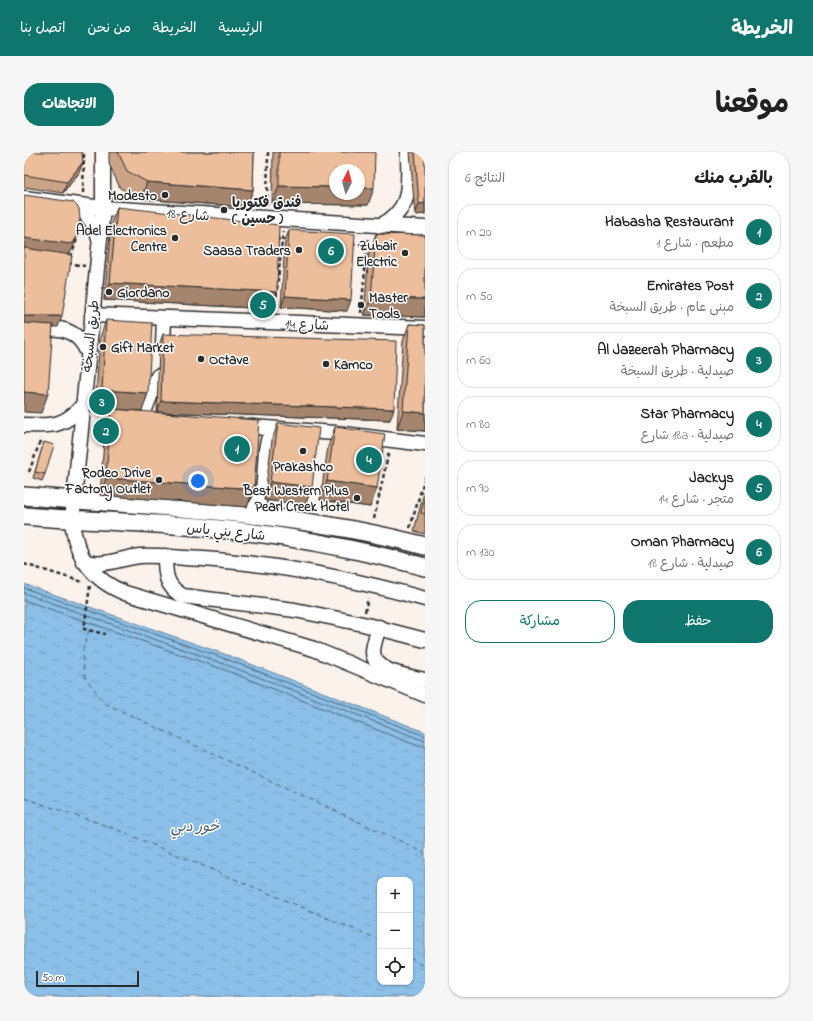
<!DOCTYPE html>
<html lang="ar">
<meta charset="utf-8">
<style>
:root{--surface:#fff;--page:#f6f6f6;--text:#222;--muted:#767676;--line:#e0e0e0;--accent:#0f766e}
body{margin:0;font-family:"Indie Flower","Playpen Sans Arabic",sans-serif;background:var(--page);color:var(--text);direction:rtl}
.controls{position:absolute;right:12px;bottom:12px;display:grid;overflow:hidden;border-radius:8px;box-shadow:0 1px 3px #0004}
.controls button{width:36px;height:36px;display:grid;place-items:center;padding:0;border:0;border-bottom:1px solid var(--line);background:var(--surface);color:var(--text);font:20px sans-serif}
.compass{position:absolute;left:305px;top:12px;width:36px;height:36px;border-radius:50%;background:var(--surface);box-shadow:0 1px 3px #0004;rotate:6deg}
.scale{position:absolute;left:12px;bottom:10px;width:103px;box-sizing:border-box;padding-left:4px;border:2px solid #2b2b2b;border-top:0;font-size:11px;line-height:14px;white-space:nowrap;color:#2b2b2b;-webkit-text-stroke:3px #fff;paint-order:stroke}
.you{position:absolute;left:174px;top:329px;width:14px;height:14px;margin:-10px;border:3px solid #fff;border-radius:50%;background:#1a73e8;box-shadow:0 0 0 6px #1a73e833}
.badge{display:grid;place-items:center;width:26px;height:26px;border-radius:50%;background:var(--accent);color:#fff;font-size:13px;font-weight:700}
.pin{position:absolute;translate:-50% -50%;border:2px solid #fff;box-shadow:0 1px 4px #0006}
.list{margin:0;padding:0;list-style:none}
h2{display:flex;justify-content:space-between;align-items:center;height:52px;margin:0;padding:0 16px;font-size:17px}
h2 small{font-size:13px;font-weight:400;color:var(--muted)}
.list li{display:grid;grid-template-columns:26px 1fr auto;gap:12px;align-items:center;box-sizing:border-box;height:56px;margin:0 8px 8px;padding:0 8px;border:1px solid var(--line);border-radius:16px}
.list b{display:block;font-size:15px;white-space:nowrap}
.list p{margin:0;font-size:13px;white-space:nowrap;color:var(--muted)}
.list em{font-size:13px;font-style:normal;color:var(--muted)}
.actions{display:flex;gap:8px;padding:12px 16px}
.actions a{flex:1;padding:9px 0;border:1px solid var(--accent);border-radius:16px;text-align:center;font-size:14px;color:var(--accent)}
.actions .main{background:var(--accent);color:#fff}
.icon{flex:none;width:22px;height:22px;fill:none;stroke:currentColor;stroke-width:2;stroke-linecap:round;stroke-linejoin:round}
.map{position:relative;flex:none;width:401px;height:845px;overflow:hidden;direction:ltr;border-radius:16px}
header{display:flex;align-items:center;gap:24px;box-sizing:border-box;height:56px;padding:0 20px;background:var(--accent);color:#fff}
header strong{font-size:19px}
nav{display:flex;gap:22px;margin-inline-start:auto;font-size:14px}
.intro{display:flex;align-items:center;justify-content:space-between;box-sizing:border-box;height:96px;padding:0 24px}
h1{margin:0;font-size:28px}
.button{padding:10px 18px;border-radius:16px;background:var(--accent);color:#fff;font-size:14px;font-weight:700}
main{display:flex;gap:24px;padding:0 24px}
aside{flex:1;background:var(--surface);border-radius:16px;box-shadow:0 1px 3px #0004}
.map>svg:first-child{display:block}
</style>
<header>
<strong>الخريطة</strong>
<nav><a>الرئيسية</a><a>الخريطة</a><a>من نحن</a><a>اتصل بنا</a></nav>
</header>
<div class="intro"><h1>موقعنا</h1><a class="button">الاتجاهات</a></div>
<main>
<aside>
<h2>بالقرب منك<small>النتائج: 6</small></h2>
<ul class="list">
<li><span class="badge">1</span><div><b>Habasha Restaurant</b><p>مطعم · شارع 1</p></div><em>20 m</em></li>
<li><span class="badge">2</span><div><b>Emirates Post</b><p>مبنى عام · طريق السبخة</p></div><em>50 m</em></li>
<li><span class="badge">3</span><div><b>Al Jazeerah Pharmacy</b><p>صيدلية · طريق السبخة</p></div><em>60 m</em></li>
<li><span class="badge">4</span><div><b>Star Pharmacy</b><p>صيدلية · 18a شارع</p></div><em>80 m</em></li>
<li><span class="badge">5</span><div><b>Jackys</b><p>متجر · شارع 14</p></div><em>90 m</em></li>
<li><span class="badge">6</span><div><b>Oman Pharmacy</b><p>صيدلية · شارع 18</p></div><em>130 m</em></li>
</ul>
<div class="actions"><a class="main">حفظ</a><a>مشاركة</a></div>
</aside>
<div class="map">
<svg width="401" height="845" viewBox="0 0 401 845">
<defs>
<pattern id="water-ripples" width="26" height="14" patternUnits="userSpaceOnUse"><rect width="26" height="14" fill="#8bbfe7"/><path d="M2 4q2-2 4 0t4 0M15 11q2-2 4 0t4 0" fill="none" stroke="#78a4c6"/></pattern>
</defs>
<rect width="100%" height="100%" fill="#fbf2eb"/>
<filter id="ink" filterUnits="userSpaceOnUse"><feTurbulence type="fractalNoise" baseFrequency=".025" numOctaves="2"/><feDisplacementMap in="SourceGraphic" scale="8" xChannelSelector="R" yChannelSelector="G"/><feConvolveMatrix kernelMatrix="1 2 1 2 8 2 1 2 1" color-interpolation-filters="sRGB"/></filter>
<g filter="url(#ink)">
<!-- water -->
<path fill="url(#water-ripples)" stroke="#65849c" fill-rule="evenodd" d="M 0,432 L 206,504 L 401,580 L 401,845 L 0,845 ZM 356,728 L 386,728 L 386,830 L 356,830 Z"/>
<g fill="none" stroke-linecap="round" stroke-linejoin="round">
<!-- shore -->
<g stroke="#516676" stroke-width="1">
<polyline points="0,436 205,508 401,584"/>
<polyline points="0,441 203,513 401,589"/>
<polyline points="0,448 201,518 394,594 401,595"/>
</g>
<!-- ferry -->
<g stroke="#4d5f6d" stroke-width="1" stroke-dasharray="5 4" stroke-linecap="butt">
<polyline points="65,478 58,501 61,525 80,551 389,695 401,702"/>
<polyline points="0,646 89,676 356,788"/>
<polyline points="386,806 401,815"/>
</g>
<!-- minor casing -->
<g stroke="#2b2b2b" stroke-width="17">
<g id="minor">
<path d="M 79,0 L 79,56 L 48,368 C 51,403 68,428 101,441 L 290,497 L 401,543"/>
<polyline points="0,46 79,56 401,76"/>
<path d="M 51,53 C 63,62 72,72 75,87"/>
<path d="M 356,74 C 390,56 384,33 384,0"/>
<polyline points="68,163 401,176"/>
<path d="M 0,177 C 28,176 51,171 64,201"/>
<polyline points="139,193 140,166"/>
<path d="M 0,273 C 27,274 41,275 59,253"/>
<polyline points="126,273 121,271 118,265 134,224"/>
<polyline points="216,274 311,281 401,292"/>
<path d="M 222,362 C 248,349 237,311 244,288 L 251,281 L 261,278"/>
<path d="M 141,404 C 141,423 142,435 159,444 L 271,458 L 339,472 L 401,488"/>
<path d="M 59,409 C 78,416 96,406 116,404 C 131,403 146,405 161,406 C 243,410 322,425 401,447"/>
<path d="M 355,475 C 353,483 349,492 349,500 C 350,521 385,524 401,528"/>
</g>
</g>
<!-- major casing -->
<g stroke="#2b2b2b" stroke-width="20">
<g id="major">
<path d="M 0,344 C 134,355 270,359 401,394"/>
<path d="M 0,364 C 61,369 123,370 184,376 C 257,382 330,396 401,415"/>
</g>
</g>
<!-- path -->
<g stroke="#2b2b2b" stroke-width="2.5" stroke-dasharray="4 3" stroke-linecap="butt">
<polyline points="59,41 60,0"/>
<polyline points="243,53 244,0"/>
<polyline points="252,87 263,88"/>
<polyline points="328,92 351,93"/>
<polyline points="47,105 54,84 54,75"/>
<polyline points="44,111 61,114"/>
<polyline points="251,158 259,79"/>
<polyline points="337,161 344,86"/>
<polyline points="71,274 84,274"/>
<polyline points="5,320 17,287"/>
<polyline points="350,367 365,299"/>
<polyline points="386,376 401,325"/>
<polyline points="0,412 59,430"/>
<polyline points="66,434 60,477 81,482"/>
<polyline points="341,460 344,446"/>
</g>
<!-- minor -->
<use href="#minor" stroke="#fff" stroke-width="14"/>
<!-- major -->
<use href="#major" stroke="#fff" stroke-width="17"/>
</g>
<!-- wall -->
<g fill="#cba386" stroke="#2b2b2b">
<polygon points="0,0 55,21 39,41 0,35"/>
<polygon points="85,0 230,0 229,38 222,55 117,47 96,36 85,12"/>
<polygon points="249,0 351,0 344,53 248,52"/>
<polygon points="386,0 401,0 401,62 391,63"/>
<polygon points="93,55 247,157 80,148 87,72"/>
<polygon points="265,78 323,159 257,155 261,89"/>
<polygon points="352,82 401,83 401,165 340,163 345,100"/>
<polygon points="82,168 124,241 118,259 71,256 76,186"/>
<polygon points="385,172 401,173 401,279 373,277 379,189"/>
<polygon points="139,182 366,268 133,260 135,193"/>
<polygon points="87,257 223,355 76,343 81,275"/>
<polygon points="254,271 288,335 281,353 240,348 248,288"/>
<polygon points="311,275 353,336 346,355 296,348 304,295"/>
<polygon points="20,290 21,322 18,329 9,326"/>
<polygon points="401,336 401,382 390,379"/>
</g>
<!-- shaded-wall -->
<g fill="#a5856d" stroke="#2b2b2b">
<polygon points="59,10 55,21 39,41 43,30"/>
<polygon points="123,30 229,38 222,55 117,47"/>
<polygon points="255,34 311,35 311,42 335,42 335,36 350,36 344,53 248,52"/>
<polygon points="401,51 401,62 391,63 395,52"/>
<polygon points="53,85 49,96 44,104 0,97 0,86"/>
<polygon points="86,131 253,140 247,157 80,148"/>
<polygon points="261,144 327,148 323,159 257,155"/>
<polygon points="347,146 401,147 401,165 340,163"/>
<polygon points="0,164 38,164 34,175 0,175"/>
<polygon points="78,238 124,241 118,259 71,256"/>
<polygon points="0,240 24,242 17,261 0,260"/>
<polygon points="137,249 370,257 366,268 133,260"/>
<polygon points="379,259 401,261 401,279 373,277"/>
<polygon points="82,326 230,337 223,355 76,343"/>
<polygon points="303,329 353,336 346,355 296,348"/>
<polygon points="246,330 288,335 281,353 240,348"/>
</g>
<!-- building -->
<g fill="#ecbe9c" stroke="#2b2b2b">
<polygon points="0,0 58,0 59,10 43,30 0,23"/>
<polygon points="94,0 230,0 229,38 123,30 103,19"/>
<polygon points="255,0 351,0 350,36 335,36 335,18 311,18 311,35 255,34"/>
<polygon points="391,0 401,0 401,51 395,52"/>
<polygon points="0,43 49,50 55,56 56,67 53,85 48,92 0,86"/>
<polygon points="93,55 255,73 253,140 86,131"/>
<polygon points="265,78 331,82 327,148 261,144"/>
<polygon points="352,82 401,83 401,147 347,146"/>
<polygon points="0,96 48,103 38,164 0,164"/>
<polygon points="82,168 128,171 124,241 78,238"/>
<polygon points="0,171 29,173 24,242 0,240"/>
<polygon points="385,172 401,173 401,261 379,259"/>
<polygon points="139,182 372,189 370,257 137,249"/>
<polygon points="87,257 235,268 230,337 82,326"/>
<polygon points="254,271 295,276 288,335 246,330"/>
<polygon points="311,275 361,282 353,336 303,329"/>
<polygon points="20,290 30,293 21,322 11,320"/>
<polygon points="401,344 401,362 397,361"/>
</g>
</g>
<!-- markers -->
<g fill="#2b2b2b" stroke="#fff" stroke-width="1.5">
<circle cx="141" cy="43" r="4"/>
<circle cx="200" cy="58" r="4"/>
<circle cx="151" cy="86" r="4"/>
<circle cx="275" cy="98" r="4"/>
<circle cx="381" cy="101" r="4"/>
<circle cx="85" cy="140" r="4"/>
<circle cx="337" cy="153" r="4"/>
<circle cx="79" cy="195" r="4"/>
<circle cx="177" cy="207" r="4"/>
<circle cx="302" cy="212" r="4"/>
<circle cx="279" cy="299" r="4"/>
<circle cx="135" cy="328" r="4"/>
<circle cx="333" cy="346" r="4"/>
</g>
<g text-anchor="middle" stroke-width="3" stroke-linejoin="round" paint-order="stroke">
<!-- poi labels -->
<g font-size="14" font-weight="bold" fill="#2b2b2b" stroke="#fff" text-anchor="end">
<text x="133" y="48">Modesto</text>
<text x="208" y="55" text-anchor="start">فندق فكتوريا<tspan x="208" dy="16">( حسين )</tspan></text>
<text x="143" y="83">Adel Electronics<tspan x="143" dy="16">Centre</tspan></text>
<text x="373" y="98">Zubair<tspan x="373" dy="16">Electric</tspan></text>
<text x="267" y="103">Saasa Traders</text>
<text x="93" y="145" text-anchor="start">Giordano</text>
<text x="345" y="150" text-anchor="start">Master<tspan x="345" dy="16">Tools</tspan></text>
<text x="87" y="200" text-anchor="start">Gift Market</text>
<text x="185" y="212" text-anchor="start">Octave</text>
<text x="310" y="217" text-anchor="start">Kamco</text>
<text x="279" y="319" text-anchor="middle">Prakashco</text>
<text x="127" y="325">Rodeo Drive<tspan x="127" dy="16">Factory Outlet</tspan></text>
<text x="325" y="343">Best Western Plus<tspan x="325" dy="16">Pearl Creek Hotel</tspan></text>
</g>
<!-- street labels -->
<g font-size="14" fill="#2b2b2b" stroke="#fff">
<text transform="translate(164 62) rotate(4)" y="5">شارع 18</text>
<text transform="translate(283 172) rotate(2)" y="5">شارع 14</text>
<text transform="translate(66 184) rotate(-84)" y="5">طريق السبخة</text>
<text transform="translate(202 379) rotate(6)" y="5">شارع بني ياس</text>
</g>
<!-- water labels -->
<g font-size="15" font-style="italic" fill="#4d5f6d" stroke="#fff">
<text x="171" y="679">خور دبي</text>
</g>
</g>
</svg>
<div class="controls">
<button>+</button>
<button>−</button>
<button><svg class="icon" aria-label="locate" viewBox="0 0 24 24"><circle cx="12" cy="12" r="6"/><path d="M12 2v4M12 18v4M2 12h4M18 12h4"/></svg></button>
</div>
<svg class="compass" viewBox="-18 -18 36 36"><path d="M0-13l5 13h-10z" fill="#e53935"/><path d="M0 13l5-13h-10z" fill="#767676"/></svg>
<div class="scale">50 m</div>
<div class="you"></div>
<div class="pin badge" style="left:213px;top:297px">1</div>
<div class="pin badge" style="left:82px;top:279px">2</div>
<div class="pin badge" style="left:78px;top:250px">3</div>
<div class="pin badge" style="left:345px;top:308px">4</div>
<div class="pin badge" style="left:239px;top:153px">5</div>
<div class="pin badge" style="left:307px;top:99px">6</div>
</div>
</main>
